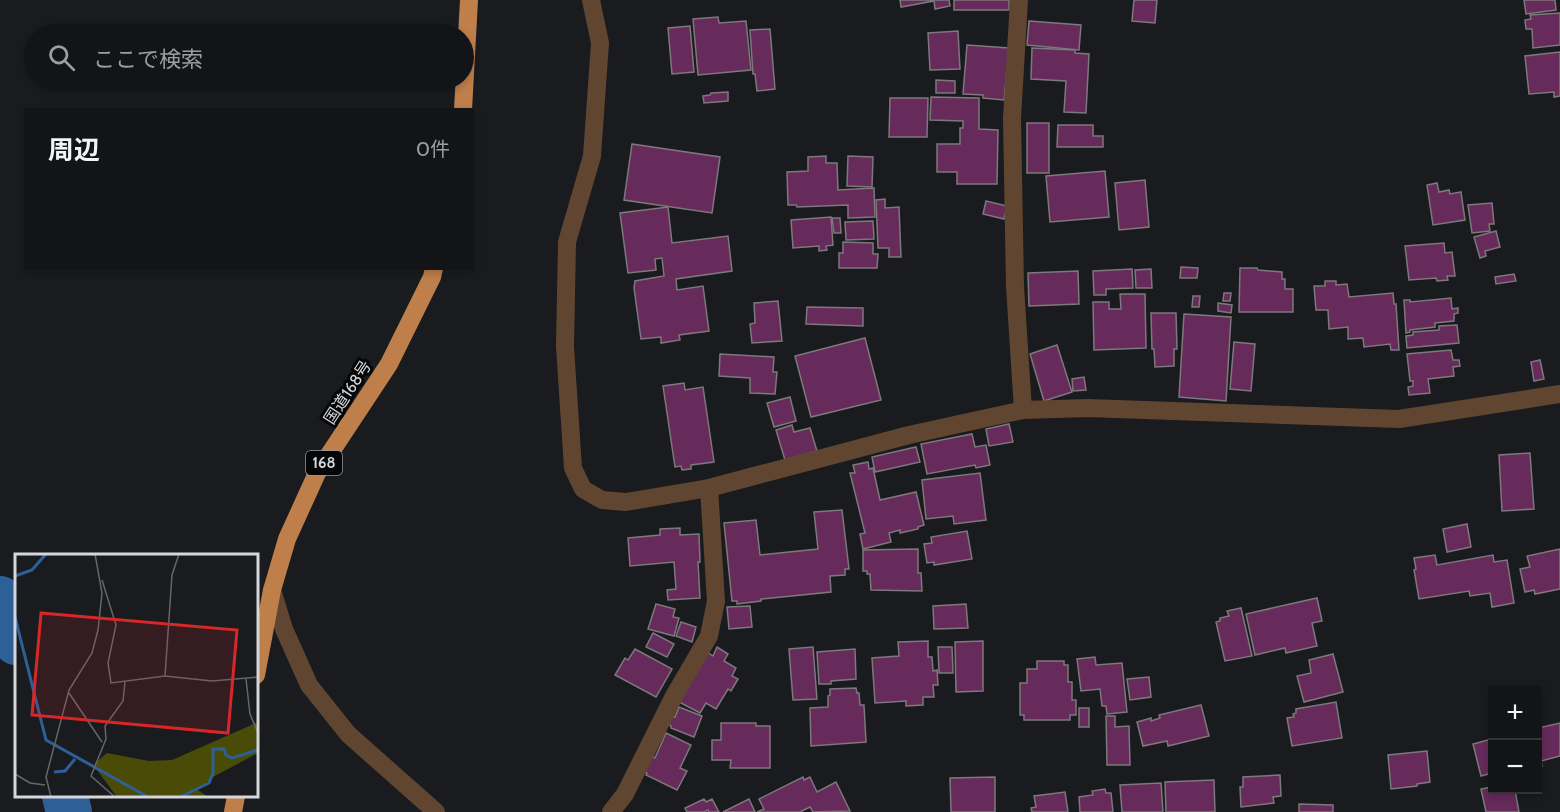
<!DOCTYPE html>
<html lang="ja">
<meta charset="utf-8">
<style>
:root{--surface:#131417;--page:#202124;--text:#f1f3f6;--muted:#9d9ea1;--line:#323336}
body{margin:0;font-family:Cabin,"Noto Sans JP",sans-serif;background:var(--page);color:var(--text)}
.controls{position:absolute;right:18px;bottom:18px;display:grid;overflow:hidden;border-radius:0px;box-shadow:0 3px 9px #0003}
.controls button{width:54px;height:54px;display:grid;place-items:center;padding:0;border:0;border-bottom:2px solid var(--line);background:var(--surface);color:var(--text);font:30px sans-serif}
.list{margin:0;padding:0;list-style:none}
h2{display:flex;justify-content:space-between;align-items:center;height:78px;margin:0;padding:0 24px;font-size:26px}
h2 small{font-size:20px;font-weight:400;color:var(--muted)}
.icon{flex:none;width:33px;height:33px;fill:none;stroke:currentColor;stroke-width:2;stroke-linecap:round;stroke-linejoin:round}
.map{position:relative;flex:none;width:1560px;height:812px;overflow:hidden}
.search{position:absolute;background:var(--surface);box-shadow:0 3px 9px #0003;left:24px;top:24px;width:450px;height:66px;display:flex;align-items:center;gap:15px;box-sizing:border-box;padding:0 21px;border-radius:33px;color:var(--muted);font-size:22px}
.panel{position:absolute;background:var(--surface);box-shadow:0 3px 9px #0003;left:24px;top:108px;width:450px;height:162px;border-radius:0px}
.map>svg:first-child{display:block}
</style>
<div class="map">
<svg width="1560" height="812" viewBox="0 0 1560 812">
<rect width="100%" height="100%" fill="#191b1f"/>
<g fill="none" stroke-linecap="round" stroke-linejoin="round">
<!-- river -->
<g stroke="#2e6098" stroke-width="46">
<polyline points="0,599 16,642"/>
<polyline points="65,796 69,812"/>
</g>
</g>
<!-- building -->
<g fill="#662b5a" stroke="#7d787b" stroke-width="1.5">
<polygon points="900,0 949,0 950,6 935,9 934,1 901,7"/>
<rect x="954" y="0" width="55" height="10"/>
<polygon points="1134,0 1157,0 1155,23 1132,21"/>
<polygon points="1524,0 1555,0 1556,10 1526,14"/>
<polygon points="1560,13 1560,45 1533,48 1532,29 1526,29 1525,20 1531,19 1530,15"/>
<polygon points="718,17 719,23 746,21 751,70 698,75 693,19"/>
<polygon points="1029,21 1081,25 1079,50 1027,45"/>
<polygon points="690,26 694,72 672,74 668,28"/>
<polygon points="770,29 775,89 757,91 755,74 753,74 750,30"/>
<polygon points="958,31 960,69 930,70 928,33"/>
<polygon points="967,45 1009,48 1004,100 983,98 983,95 963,94"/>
<polygon points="1032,48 1075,50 1075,53 1089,54 1086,113 1064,112 1066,81 1031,79"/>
<polygon points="1560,52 1560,96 1554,97 1554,92 1529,94 1525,56"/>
<polygon points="936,80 955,81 955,93 936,93"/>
<polygon points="728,92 728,101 704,103 703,96 710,95 711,93"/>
<polygon points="931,97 979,98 979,129 998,130 997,184 957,184 957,172 937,172 937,144 960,144 960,128 963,128 963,121 930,120"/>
<polygon points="890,98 928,98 927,137 889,137"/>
<rect x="1027" y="123" width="22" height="50"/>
<polygon points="1058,125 1093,125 1093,136 1103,136 1103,147 1057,147"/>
<polygon points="632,144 720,157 712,213 624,200"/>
<polygon points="826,156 826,163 837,163 838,190 874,188 875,217 848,218 848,205 797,207 796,205 788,205 787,172 808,171 808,157"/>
<polygon points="848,156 873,157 872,187 847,186"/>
<polygon points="1105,171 1109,217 1050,222 1046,176"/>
<polygon points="1145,180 1149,227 1119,230 1115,183"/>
<polygon points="1437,183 1439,192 1449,190 1450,194 1461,192 1465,220 1433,225 1427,185"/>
<polygon points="885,199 885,208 899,207 901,257 889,257 889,248 878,248 876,200"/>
<polygon points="986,201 1007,206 1004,219 983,214"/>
<polygon points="1492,203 1494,224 1489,224 1490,231 1472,233 1468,205"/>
<polygon points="668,207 672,243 728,236 732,271 676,279 677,290 703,286 709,331 679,335 680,340 661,343 661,337 641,339 634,288 635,281 664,276 662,258 655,259 656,270 628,273 620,213"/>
<polygon points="831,217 833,245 826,246 827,250 819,251 819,246 793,248 791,220"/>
<polygon points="832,218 840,218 841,233 834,233"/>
<polygon points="873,221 874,239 846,240 845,222"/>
<polygon points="1496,231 1500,247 1485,251 1486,256 1480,258 1474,237"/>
<polygon points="843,242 873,243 873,254 878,254 877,268 839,268 839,253 843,253"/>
<polygon points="1444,243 1445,253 1452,252 1455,276 1447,276 1448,280 1437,281 1436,278 1409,280 1405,246"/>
<polygon points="1181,267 1198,268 1197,278 1180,278"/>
<polygon points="1240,268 1257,268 1258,270 1282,272 1282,279 1285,279 1285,289 1293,289 1293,312 1239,312"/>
<polygon points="1132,269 1133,288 1106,289 1106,295 1094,295 1093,271"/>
<polygon points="1151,269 1152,288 1136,288 1135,270"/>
<polygon points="1078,271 1079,304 1029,306 1028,273"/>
<polygon points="1514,274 1516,281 1496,284 1495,277"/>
<polygon points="1325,281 1336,281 1336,285 1347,284 1349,297 1393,293 1394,304 1396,304 1399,350 1391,350 1390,344 1364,347 1363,338 1348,339 1348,327 1329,329 1328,310 1316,310 1314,286 1325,286"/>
<polygon points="1224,293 1231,293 1230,301 1223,301"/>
<polygon points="1120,294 1145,294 1146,348 1094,350 1093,302 1109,302 1109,309 1121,309"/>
<polygon points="1193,296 1200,296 1199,307 1192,307"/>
<polygon points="1451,298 1452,309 1458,308 1458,313 1454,314 1454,321 1435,323 1435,327 1410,330 1410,332 1406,333 1404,300 1410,300 1410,302"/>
<polygon points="778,301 782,341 752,343 750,324 755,323 754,303"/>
<polygon points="1218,303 1232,305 1231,313 1218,311"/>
<polygon points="807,307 863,308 863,326 806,324"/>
<polygon points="1151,313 1176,313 1177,349 1174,349 1174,366 1155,367 1154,349 1152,349"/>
<polygon points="1184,314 1231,317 1226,401 1179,397"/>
<polygon points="1457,325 1459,343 1407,348 1406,336 1413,335 1413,332 1439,330 1439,326"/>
<polygon points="865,338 881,400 811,417 795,356"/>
<polygon points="1234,342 1255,344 1251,391 1230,389"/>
<polygon points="1057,345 1072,392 1044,401 1030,354"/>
<polygon points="1451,350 1453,360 1459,360 1460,366 1453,367 1454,376 1428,379 1430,393 1409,395 1408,387 1413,386 1413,381 1410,381 1407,354"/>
<polygon points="720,354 774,357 773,372 777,372 775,394 750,393 750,378 719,376"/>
<polygon points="1540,360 1544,379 1534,381 1531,362"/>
<polygon points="1084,377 1086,390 1073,391 1072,379"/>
<polygon points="684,383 685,390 703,387 714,462 691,465 691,469 682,470 681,466 675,467 663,386"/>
<polygon points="790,397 796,421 774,427 767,403"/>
<polygon points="1009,424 1013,442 989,446 986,429"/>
<polygon points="792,425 794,432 810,428 817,451 785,460 776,430"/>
<polygon points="972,434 975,447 986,445 990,465 976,468 975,465 927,474 921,444"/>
<polygon points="916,447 920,462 875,472 872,457"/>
<polygon points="1530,453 1534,509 1502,511 1499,455"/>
<polygon points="868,462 869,469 873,468 880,500 916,492 924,525 918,527 918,529 900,533 900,530 889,533 891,542 863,549 860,534 865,533 850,473 855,473 853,465"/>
<polygon points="980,473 986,520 954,524 953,516 926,519 922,480"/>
<polygon points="842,510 849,569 845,569 845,575 830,576 831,592 761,599 761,601 737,604 737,601 732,601 724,523 756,520 760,555 818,549 814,512"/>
<polygon points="1467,524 1471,547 1447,552 1443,529"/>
<polygon points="680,528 680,535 699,534 700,562 698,562 700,598 668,600 667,590 676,589 674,562 630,566 628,538 660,535 660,529"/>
<polygon points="967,531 972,559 934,565 934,562 927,563 924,544 932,543 931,537"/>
<polygon points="918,549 918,573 921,573 922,591 871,590 870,574 867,574 867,571 863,571 863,550"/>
<polygon points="1560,549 1560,589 1535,594 1534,590 1525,592 1520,569 1530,567 1527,556"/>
<polygon points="1435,555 1437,565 1493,555 1494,562 1507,560 1514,603 1492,607 1490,593 1470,596 1469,591 1419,599 1414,570 1416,569 1414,558"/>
<polygon points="1317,598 1322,621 1312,623 1317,646 1286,653 1285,648 1255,655 1246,614"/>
<polygon points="656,604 675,609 673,617 679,618 674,636 648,629"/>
<polygon points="966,604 968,628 934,629 933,606"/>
<polygon points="750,606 752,627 729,629 727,607"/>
<polygon points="1241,608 1252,656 1225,661 1216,622 1220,621 1220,618 1229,616 1227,611"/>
<polygon points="681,622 696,627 692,642 676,636"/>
<polygon points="653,633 674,644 667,657 646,647"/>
<polygon points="928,641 928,657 932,657 933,671 937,670 938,685 933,685 934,697 923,697 923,705 906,706 906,701 875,703 872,658 899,656 898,642"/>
<polygon points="983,641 983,691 956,692 955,642"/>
<polygon points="717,647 728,654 724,661 736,668 732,676 738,679 731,691 728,689 716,709 706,703 700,713 679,702 707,652 713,656"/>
<polygon points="813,647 817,699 793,700 789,649"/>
<polygon points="938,647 952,647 953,673 939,673"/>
<polygon points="635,649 672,669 656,697 615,675 625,658 628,660"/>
<polygon points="855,649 856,679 831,681 831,684 819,684 817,652"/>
<polygon points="1333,654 1343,692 1304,702 1297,676 1311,673 1309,660"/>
<polygon points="1095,657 1096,665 1122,663 1127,712 1107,714 1106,706 1102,706 1100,689 1081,691 1077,659"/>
<polygon points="1037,661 1064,661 1064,665 1068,665 1068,682 1072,682 1072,700 1076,700 1076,715 1070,715 1070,720 1024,720 1024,715 1020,715 1020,683 1027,683 1027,669 1037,669"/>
<polygon points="1149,677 1151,697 1130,700 1127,679"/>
<polygon points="856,688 857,693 859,693 860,705 864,705 866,742 811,746 810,708 828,707 828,696 830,695 830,689"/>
<polygon points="1336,702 1342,738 1292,746 1287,718 1294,717 1293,714 1296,713 1296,709"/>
<polygon points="1201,705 1209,736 1168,746 1167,741 1143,746 1137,722 1151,718 1151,721 1160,718 1159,715"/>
<polygon points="679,707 702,716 694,737 671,728 671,726 668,724 671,716 675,717"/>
<rect x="1079" y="708" width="10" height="19"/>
<polygon points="1106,716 1115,716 1115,727 1129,726 1130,765 1107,765"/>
<polygon points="721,723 756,723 756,726 770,726 770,768 730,768 731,760 712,760 712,740 721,740"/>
<polygon points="1560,723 1560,756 1541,761 1542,766 1538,768 1538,728"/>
<polygon points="666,733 691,745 680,768 687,771 677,790 646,775 647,773 643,771 650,755 655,758"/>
<polygon points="1492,739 1492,773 1481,776 1473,744"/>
<polygon points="1427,751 1430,782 1417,784 1417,786 1391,789 1388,755"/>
<polygon points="1280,775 1281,796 1273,797 1274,803 1241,807 1240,787 1243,787 1243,777"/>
<polygon points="803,777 804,780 810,777 817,792 836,782 850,811 813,812 810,807 800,812 757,812 764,809 759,799"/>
<polygon points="995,777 995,812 951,812 950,778"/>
<polygon points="1214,780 1215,812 1166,812 1165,782"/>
<polygon points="1161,783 1163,812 1122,812 1120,785"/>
<polygon points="1492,787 1492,790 1515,790 1519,812 1486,812 1481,789"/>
<polygon points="1105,789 1106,793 1111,793 1113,812 1080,812 1079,797 1093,795 1092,791"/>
<polygon points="1065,792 1068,812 1032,812 1031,808 1036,807 1034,796"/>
<polygon points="704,799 706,802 712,799 719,812 709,812 708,810 704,812 687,812 685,808"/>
<polygon points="749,799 755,812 723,812"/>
<polygon points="1299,804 1333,805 1333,812 1299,812"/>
</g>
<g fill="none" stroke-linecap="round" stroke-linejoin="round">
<!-- street -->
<g stroke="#604631" stroke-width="18">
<polyline points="591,0 600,43 592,156 567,242 565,347 573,468 583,489 602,500 626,502 709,488 909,435 1023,410 1088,408 1399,419 1560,394"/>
<polyline points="1019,0 1012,118 1015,287 1023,410"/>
<polyline points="272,590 284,629 309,685 348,734 436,812"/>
<polyline points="611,812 625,794 674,696 709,636 716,601 709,488"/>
</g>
<!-- highway -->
<g stroke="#bf7f4a" stroke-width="18">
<polyline points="463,110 469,0"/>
<polyline points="256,675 272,590 287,539 317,473 389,364 432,277 434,268"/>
<polyline points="233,812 236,796"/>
</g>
</g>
<g text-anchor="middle" stroke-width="6" stroke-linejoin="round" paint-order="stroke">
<!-- shield labels -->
<rect fill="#050607" stroke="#97989b" stroke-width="1.5" x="306" y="451" width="36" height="24" rx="4.5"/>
<g font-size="15" font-weight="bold" fill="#d6d7da">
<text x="324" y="468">168</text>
</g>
<!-- street labels -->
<g font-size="16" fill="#d6d7da" stroke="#050607">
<text transform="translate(347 392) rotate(-57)" y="6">国道168号</text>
</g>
</g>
<!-- overview -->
<g transform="translate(15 554)">
<rect width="243" height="243" fill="#191b1f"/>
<path d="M 243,168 L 243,199 L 198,223 L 183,236 L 193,243 L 102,243 L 82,216 L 80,209 L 92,199 L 134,207 L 157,206 Z" fill="#494b06"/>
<path fill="none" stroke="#2e6098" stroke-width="3" d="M 0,22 L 17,16 L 31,0M 0,63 L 31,186 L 133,243M 39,218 L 50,217 L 60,205M 165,243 L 194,229 L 198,219 L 198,195 L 209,195 L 211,201 L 217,204 L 243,196"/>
<path fill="none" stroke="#65666a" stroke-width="1.5" d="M 87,26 L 101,71 L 93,109 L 96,129 L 150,122 L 197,127 L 243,123M 150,122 L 157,21 L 164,0M 231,125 L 235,160 L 243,179M 54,139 L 87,188M 0,220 L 15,229 L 30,231M 36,243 L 31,223 L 54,136 L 77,99 L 83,76 L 87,39 L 80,0M 100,243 L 76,222 L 91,185 L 90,172 L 108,147 L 110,128"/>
<path fill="#d62828" fill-opacity="0.15" stroke="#d62828" stroke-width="3" d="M 26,59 L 222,76 L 213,179 L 17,161 Z"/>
<rect width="243" height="243" fill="none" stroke="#d6d7da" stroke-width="3"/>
</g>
</svg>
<div class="controls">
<button>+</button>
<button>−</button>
</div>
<div class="search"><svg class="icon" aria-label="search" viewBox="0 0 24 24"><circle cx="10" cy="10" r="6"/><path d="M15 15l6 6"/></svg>ここで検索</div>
<section class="panel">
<h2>周辺<small>0件</small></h2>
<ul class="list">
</ul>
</section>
</div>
